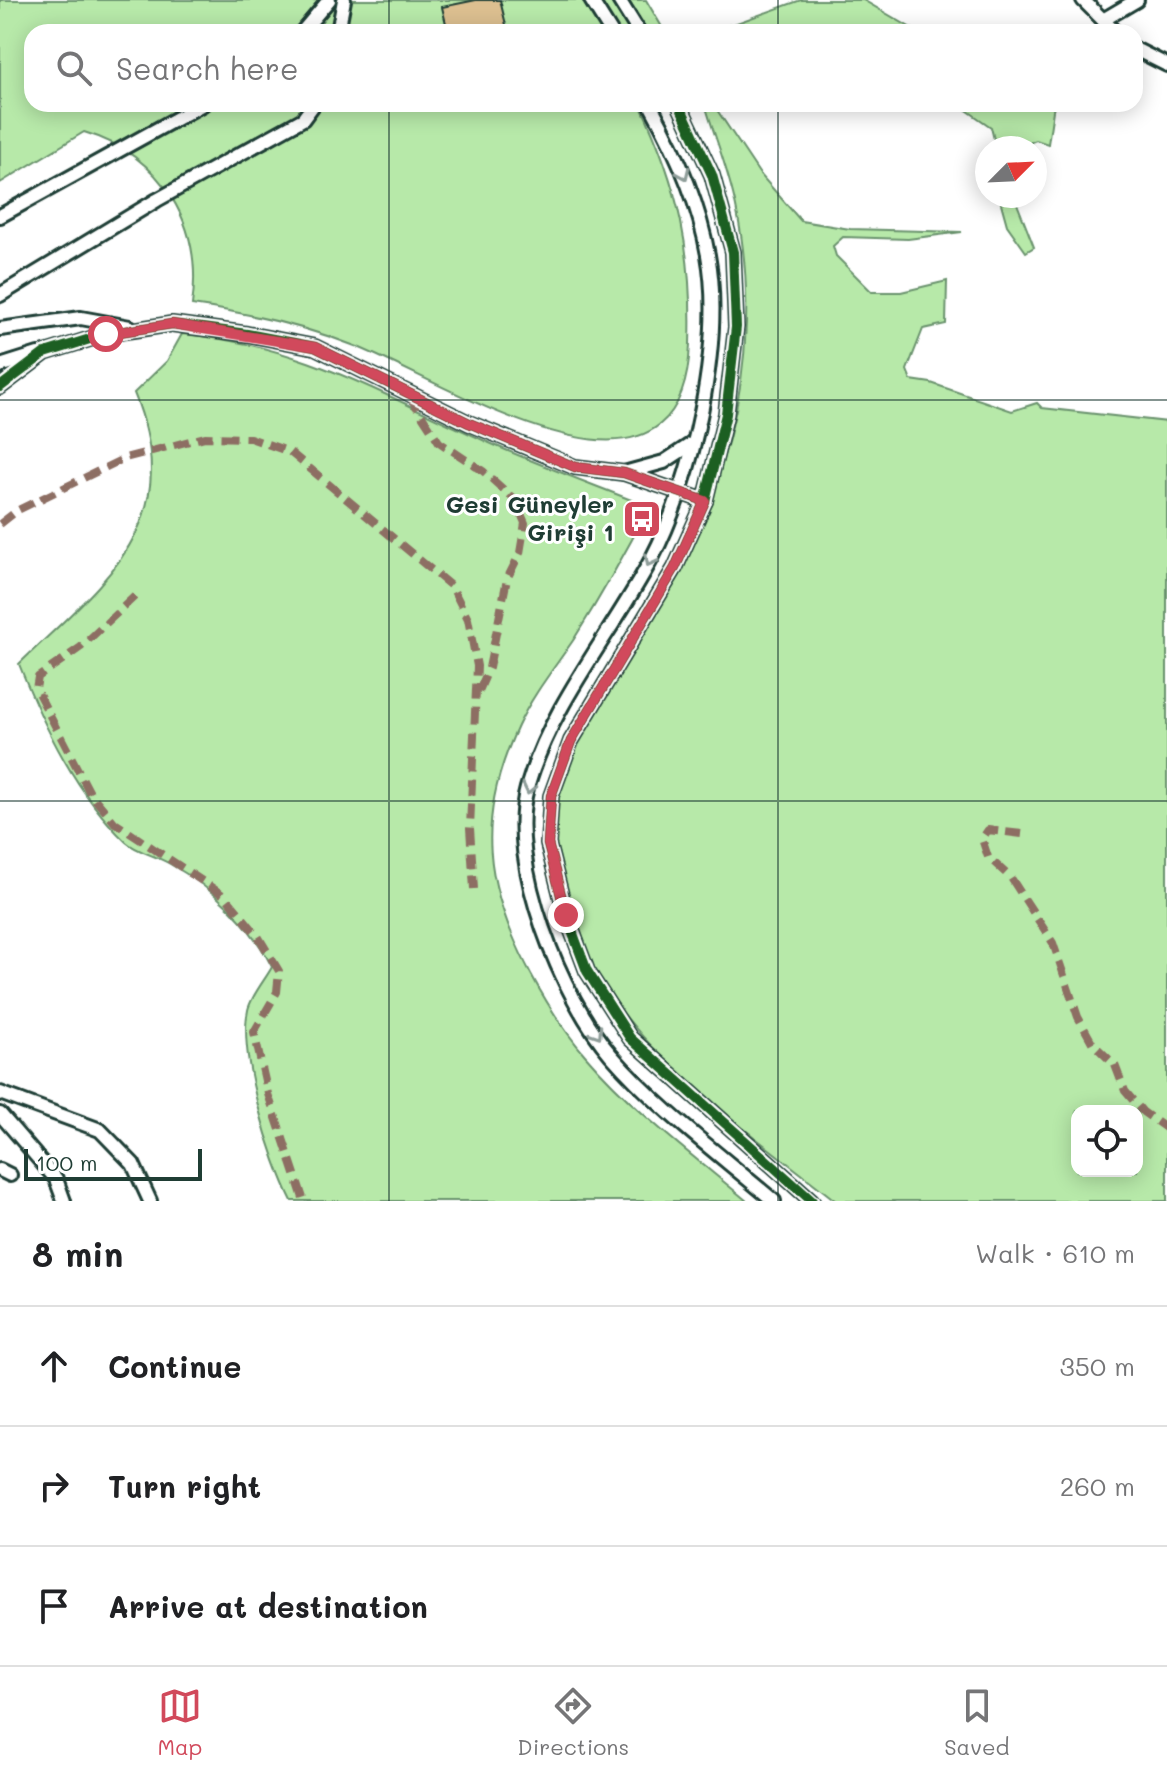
<!DOCTYPE html>
<meta charset="utf-8">
<style>
:root{--surface:#fff;--page:#f2f2f2;--text:#202124;--muted:#757577;--line:#e0e0e0;--accent:#d1495b}
body{margin:0;font-family:Mali,sans-serif;background:var(--page);color:var(--text)}
.controls{position:absolute;right:24px;bottom:24px;display:grid;overflow:hidden;border-radius:16px;box-shadow:0 4px 20px #0003}
.controls button{width:72px;height:72px;display:grid;place-items:center;padding:0;border:0;border-bottom:2px solid var(--line);background:var(--surface);color:var(--text);font:40px sans-serif}
.compass{position:absolute;left:975px;top:136px;width:72px;height:72px;border-radius:50%;background:var(--surface);box-shadow:0 4px 20px #0003;rotate:66deg}
.scale{position:absolute;left:24px;bottom:20px;width:178px;box-sizing:border-box;padding-left:8px;border:4px solid #1f3d34;border-top:0;font-size:22px;line-height:28px;white-space:nowrap;color:#1f3d34;-webkit-text-stroke:6px #fff;paint-order:stroke}
.stop{position:absolute;width:24px;height:24px;margin:-18px;border:6px solid #d1495b;border-radius:50%;background:#fff}
.stop.end{background:#d1495b;border-color:#fff;box-shadow:0 2px 8px #0008}
.list{margin:0;padding:0;list-style:none}
h2{display:flex;justify-content:space-between;align-items:center;height:104px;margin:0;padding:0 32px;font-size:34px}
h2 small{font-size:26px;font-weight:400;color:var(--muted)}
.list li{display:grid;grid-template-columns:52px 1fr auto;gap:24px;align-items:center;box-sizing:border-box;height:120px;padding:0 32px;border-top:2px solid var(--line)}
.list b{display:block;font-size:30px;white-space:nowrap}
.list em{font-size:26px;font-style:normal;color:var(--muted)}
.icon{flex:none;width:44px;height:44px;fill:none;stroke:currentColor;stroke-width:2;stroke-linecap:round;stroke-linejoin:round}
.map{position:relative;flex:none;width:1167px;height:1201px;overflow:hidden}
.search{position:absolute;background:var(--surface);box-shadow:0 4px 20px #0003;left:24px;right:24px;top:24px;height:88px;display:flex;align-items:center;gap:20px;box-sizing:border-box;padding:0 28px;border-radius:24px;color:var(--muted);font-size:30px}
.sheet{height:464px;background:var(--surface)}
nav{display:flex;justify-content:space-around;align-items:center;box-sizing:border-box;height:112px;border-top:2px solid var(--line);background:var(--surface);font-size:22px;color:var(--muted)}
nav a{display:grid;justify-items:center;gap:4px}
nav .on{color:var(--accent)}
.map>svg:first-child{display:block}
</style>
<div class="map">
<svg width="1167" height="1201" viewBox="0 0 1167 1201">
<rect width="100%" height="100%" fill="#fff"/>
<filter id="ink" filterUnits="userSpaceOnUse"><feTurbulence type="fractalNoise" baseFrequency=".0125" numOctaves="2"/><feDisplacementMap in="SourceGraphic" scale="16" xChannelSelector="R" yChannelSelector="G"/><feConvolveMatrix kernelMatrix="1 2 1 2 8 2 1 2 1" color-interpolation-filters="sRGB"/></filter>
<g filter="url(#ink)">
<!-- green -->
<g fill="#b7e9a9" stroke="#6b936e" stroke-width="2" fill-rule="evenodd">
<path d="M 0,0 L 646,0 L 665,32 L 32,32 L 32,104 L 640,104 C 679,187 693,253 690,344 C 683,541 446,381 355,346 C 302,325 248,313 192,305 C 204,225 161,155 84,132 L 0,183 Z"/>
<polygon points="801,0 863,0 918,32 687,32 734,24"/>
<path d="M 705,104 L 713,104 L 759,173 L 801,221 L 850,229 L 962,232 L 908,239 L 843,237 L 833,246 L 836,256 L 872,292 L 901,292 L 947,281 L 946,324 L 923,329 L 907,370 L 911,380 L 931,383 L 1012,411 L 1037,403 L 1042,408 L 1167,422 L 1167,1201 L 836,1201 C 761,1141 666,1076 612,998 C 573,942 547,870 554,802 C 559,763 584,726 602,692 C 647,611 704,529 729,439 C 749,365 752,282 736,207 C 729,172 715,138 705,104 ZM 1077,1111 L 1137,1111 L 1137,1171 L 1077,1171 Z"/>
<polygon points="958,104 1054,104 1048,144 1036,140 1017,148 996,148 991,127"/>
<polygon points="999,196 1014,196 1034,247 1026,252 1007,225"/>
<path d="M 182,334 C 300,344 380,394 485,441 C 539,465 594,485 649,507 C 626,552 601,596 574,639 C 555,667 533,694 518,726 C 475,819 484,886 531,974 C 546,1002 564,1031 585,1055 C 632,1110 692,1155 747,1201 L 292,1201 C 271,1160 238,1055 248,1010 C 251,996 265,980 272,967 C 250,923 213,888 170,864 C 157,856 137,852 126,842 C 77,795 44,727 19,664 C 103,582 188,525 134,393 L 167,361 Z"/>
</g>
<!-- building -->
<polygon fill="#dcbf90" stroke="#1f3d34" stroke-width="2" points="476,0 500,0 507,29 448,32 442,7"/>
<g fill="none" stroke-linecap="round" stroke-linejoin="round">
<!-- minor casing -->
<g stroke="#1f3d34" stroke-width="18">
<g id="minor">
<polyline points="591,0 611,32"/>
<polyline points="619,0 639,32"/>
<polyline points="1083,0 1115,32"/>
<polyline points="1103,20 1137,0"/>
<polyline points="302,32 329,0"/>
<polyline points="338,32 344,0"/>
<polyline points="1135,49 1167,65"/>
<path d="M 650,104 C 676,151 699,203 708,255 C 724,343 693,480 652,558 C 611,635 551,704 527,788 C 506,863 562,998 611,1055 C 658,1109 719,1154 774,1201"/>
<polyline points="679,104 712,175 733,252 736,327 726,414 705,501 675,568 571,741 551,796 548,844 566,915 587,971 630,1038 812,1201"/>
<polyline points="0,216 203,104"/>
<polyline points="0,295 157,200 303,119 314,104"/>
<polyline points="0,329 81,318 130,327"/>
<polyline points="0,366 38,354"/>
<polyline points="0,387 45,353 106,334 172,324 247,334 315,347 469,423 575,467 624,473 705,501"/>
<polyline points="624,473 664,462 693,443"/>
<polyline points="0,1093 100,1130 133,1164 150,1201"/>
<polyline points="0,1114 56,1179 64,1201"/>
<polyline points="0,1170 10,1175"/>
</g>
</g>
<!-- minor -->
<use href="#minor" stroke="#fff" stroke-width="12"/>
<!-- quiet -->
<g stroke="#8d6e63" stroke-width="8" stroke-dasharray="16 8" stroke-linecap="butt">
<polyline points="409,395 439,442 483,471 515,500 525,523 520,553 507,579 489,668 479,691"/>
<polyline points="0,524 18,510 125,458 205,437 250,438 290,452 452,587 468,619 477,666 470,828 474,889"/>
<polyline points="135,596 81,647 38,677 36,689 90,793 115,823 226,897 258,936 279,971 277,992 254,1032 268,1094 304,1201"/>
<polyline points="1022,834 988,830 982,839 988,857 1011,878 1053,943 1078,1017 1093,1044 1115,1065 1125,1091 1143,1112 1167,1129"/>
</g>
<!-- cycleway casing -->
<g stroke="#fff" stroke-width="15">
<g id="cycleway">
<polyline points="679,104 712,175 733,252 736,327 726,414 705,501 675,568 571,741 551,796 548,844 566,915 587,971 630,1038 812,1201"/>
<polyline points="0,387 45,353 106,334 172,324 247,334 315,347 469,423 575,467 624,473 705,501"/>
</g>
</g>
<!-- cycleway -->
<use href="#cycleway" stroke="#1b5e20" stroke-width="10"/>
</g>
<!-- one-way arrows -->
<defs><path id="oneway-chevron" d="M-2-3.5L2.5 0L-2 3.5" fill="none" stroke-width="1.6" stroke-linecap="round" stroke-linejoin="round" transform="scale(2)"/></defs>
<g stroke="#8f9e9a">
<use href="#oneway-chevron" transform="translate(684 174) rotate(66)"/>
<use href="#oneway-chevron" transform="translate(650 561) rotate(118)"/>
<use href="#oneway-chevron" transform="translate(529 789) rotate(103)"/>
<use href="#oneway-chevron" transform="translate(597 1033) rotate(57)"/>
</g>
</g>
<g fill="none" stroke-linecap="round" stroke-linejoin="round" filter="url(#ink)">
<!-- route -->
<polyline stroke="#d1495b" stroke-width="10" points="106,334 172,324 315,347 469,423 575,467 624,473 705,501 675,568 571,741 551,796 548,844 566,915"/>
</g>
<!-- grid -->
<path fill="none" stroke="#1f3d34" stroke-width="2" stroke-opacity="0.55" d="M 389,0 L 389,32M 778,0 L 778,32M 389,104 L 389,1201M 778,104 L 778,1201M 0,400 L 1167,400M 0,801 L 1167,801"/>
<!-- icons -->
<defs>
<g id="bus-square" transform="scale(2)"><rect x="-9" y="-9" width="18" height="18" rx="4" fill="#d1495b" stroke="#fff"/><path d="M-5-6H5V4H4V6H2V4H-2V6H-4V4H-5ZM-3.5-4V0h7V-4ZM-3.5 1.2v1.5H-2V1.2ZM2 1.2v1.5H3.5V1.2Z" fill="#fff"/></g>
</defs>
<g fill-rule="evenodd">
<use href="#bus-square" x="642" y="519"/>
</g>
<g text-anchor="middle" stroke-width="6" stroke-linejoin="round" paint-order="stroke">
<!-- poi labels -->
<g font-size="24" font-weight="bold" fill="#1f3d34" stroke="#fff" text-anchor="end">
<text x="614" y="513">Gesi Güneyler<tspan x="614" dy="28">Girişi 1</tspan></text>
</g>
</g>
</svg>
<div class="controls">
<button><svg class="icon" aria-label="locate" viewBox="0 0 24 24"><circle cx="12" cy="12" r="6"/><path d="M12 2v4M12 18v4M2 12h4M18 12h4"/></svg></button>
</div>
<svg class="compass" viewBox="-18 -18 36 36"><path d="M0-13l5 13h-10z" fill="#e53935"/><path d="M0 13l5-13h-10z" fill="#757577"/></svg>
<div class="scale">100 m</div>
<div class="stop" style="left:106px;top:334px"></div>
<div class="stop end" style="left:566px;top:915px"></div>
<div class="search"><svg class="icon" aria-label="search" viewBox="0 0 24 24"><circle cx="10" cy="10" r="6"/><path d="M15 15l6 6"/></svg>Search here</div>
</div>
<section class="sheet">
<h2>8 min<small>Walk · 610 m</small></h2>
<ul class="list">
<li><svg class="icon" aria-label="ahead" viewBox="0 0 24 24"><path d="M12 20V5M6 11l6-6 6 6"/></svg><div><b>Continue</b></div><em>350 m</em></li>
<li><svg class="icon" aria-label="right" viewBox="0 0 24 24"><path d="M7 20v-9h11M14 6l5 5-5 5"/></svg><div><b>Turn right</b></div><em>260 m</em></li>
<li><svg class="icon" aria-label="arrive" viewBox="0 0 24 24"><path d="M6 21V4h12l-3 4 3 4H6"/></svg><div><b>Arrive at destination</b></div></li>
</ul>
</section>
<nav>
<a class="on"><svg class="icon" aria-label="map" viewBox="0 0 24 24"><path d="M3 6l6-2 6 2 6-2v14l-6 2-6-2-6 2zM9 4v14M15 6v14"/></svg>Map</a>
<a><svg class="icon" aria-label="directions" viewBox="0 0 24 24"><path d="M12 3l9 9-9 9-9-9zM9 14v-3h6M13 9l2 2-2 2"/></svg>Directions</a>
<a><svg class="icon" aria-label="saved" viewBox="0 0 24 24"><path d="M7 4h10v16l-5-4-5 4z"/></svg>Saved</a>
</nav>
